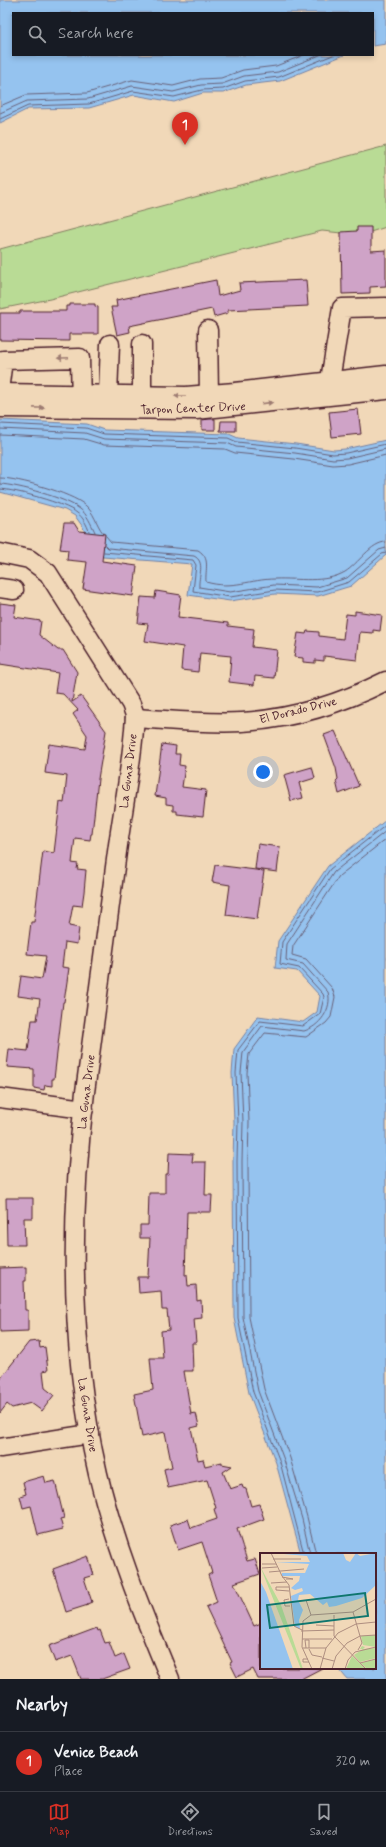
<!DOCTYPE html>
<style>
:root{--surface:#171b24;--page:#20242c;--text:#f1f3f6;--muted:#9ea1a6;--line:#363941;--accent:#d93025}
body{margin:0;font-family:Mynerve,sans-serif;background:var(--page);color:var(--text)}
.you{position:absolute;left:263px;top:772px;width:14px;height:14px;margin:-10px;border:3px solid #fff;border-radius:50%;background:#1a73e8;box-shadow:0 0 0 6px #1a73e833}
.badge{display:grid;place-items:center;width:26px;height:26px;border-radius:50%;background:var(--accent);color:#fff;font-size:13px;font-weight:700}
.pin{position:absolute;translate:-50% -33px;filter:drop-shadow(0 1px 2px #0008)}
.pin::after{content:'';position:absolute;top:21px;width:14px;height:12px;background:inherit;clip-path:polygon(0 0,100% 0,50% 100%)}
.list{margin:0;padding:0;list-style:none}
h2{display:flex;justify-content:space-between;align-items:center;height:52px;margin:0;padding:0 16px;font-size:17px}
h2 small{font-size:13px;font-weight:400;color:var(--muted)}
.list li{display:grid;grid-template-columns:26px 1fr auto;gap:12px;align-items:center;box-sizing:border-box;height:60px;padding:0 16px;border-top:1px solid var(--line)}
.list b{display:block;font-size:15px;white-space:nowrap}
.list p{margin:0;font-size:13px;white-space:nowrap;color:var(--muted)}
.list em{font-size:13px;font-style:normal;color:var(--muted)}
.icon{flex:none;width:22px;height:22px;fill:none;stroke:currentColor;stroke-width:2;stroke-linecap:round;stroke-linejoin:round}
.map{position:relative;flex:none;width:386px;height:1679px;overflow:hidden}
.search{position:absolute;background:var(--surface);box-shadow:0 2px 6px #0003;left:12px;right:12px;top:12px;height:44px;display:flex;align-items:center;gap:10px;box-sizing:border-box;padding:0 14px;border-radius:0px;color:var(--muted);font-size:15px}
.sheet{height:112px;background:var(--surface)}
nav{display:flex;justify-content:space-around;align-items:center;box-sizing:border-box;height:56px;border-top:1px solid var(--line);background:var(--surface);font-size:11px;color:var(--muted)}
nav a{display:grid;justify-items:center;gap:2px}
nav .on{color:var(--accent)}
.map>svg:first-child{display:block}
</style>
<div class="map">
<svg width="386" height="1679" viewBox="0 0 386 1679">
<rect width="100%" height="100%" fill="#f1d8b8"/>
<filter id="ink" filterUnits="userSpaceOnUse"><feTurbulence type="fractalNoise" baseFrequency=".025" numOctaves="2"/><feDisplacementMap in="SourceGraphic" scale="8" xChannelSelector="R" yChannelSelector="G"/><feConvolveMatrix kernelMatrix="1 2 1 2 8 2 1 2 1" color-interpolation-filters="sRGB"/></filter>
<g filter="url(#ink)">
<!-- green -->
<polygon fill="#b9db95" stroke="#827d60" points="386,146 386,227 361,235 322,231 50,299 0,309 0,249"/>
<!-- water -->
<g fill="#95c3ef" stroke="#7781a1">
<polygon points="0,0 386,0 386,44 373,46 373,13 13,13 13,55 344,55 280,81 246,85 223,93 203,93 174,102 134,95 89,108 28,109 0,123"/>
<polygon points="0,420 87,424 104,430 229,434 238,438 296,444 334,450 345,449 386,440 386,555 351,586 318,596 275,594 230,601 188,595 192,564 103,557 86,536 83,527 75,516 65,510 0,492"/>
<polygon points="386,820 386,1679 347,1679 338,1668 375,1668 375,1554 301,1554 276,1463 249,1393 234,1318 233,1161 234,1122 232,1073 234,1049 258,1016 303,1022 317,1012 320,996 297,971 275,968 278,941 328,866"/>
</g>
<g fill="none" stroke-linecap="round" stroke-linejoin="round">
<!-- shore -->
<g stroke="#686179" stroke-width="1">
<polyline points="0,106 26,95 87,93 132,80 173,86 200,79 221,78 243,70 276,66 304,55"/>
<polyline points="0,113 27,101 88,99 132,86 173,92 201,85 222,84 244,76 278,72 320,55"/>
<polyline points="0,119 28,106 89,104 133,91 174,97 202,90 223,89 245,81 279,77 333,55"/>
<polyline points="0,424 86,428 104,434 228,438 237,442 295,448 333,454 346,453 386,444"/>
<polyline points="0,429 85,433 104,439 227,443 236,447 295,453 333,459 347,458 386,449"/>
<polyline points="0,435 84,439 104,445 225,449 235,453 294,459 333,465 348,464 386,455"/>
<path d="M 0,478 C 18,478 71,493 85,505 C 94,512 96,524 103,533"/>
<path d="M 0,484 C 18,485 66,498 80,509 C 87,514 91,524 95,532"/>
<path d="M 0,489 C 16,490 65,503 77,513 C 83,517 87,525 89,531"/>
<path d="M 106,536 L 111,542 L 198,550 C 211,558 205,569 206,582 C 233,590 250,579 275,579 C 298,578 324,584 345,572 C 358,564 371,542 386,542"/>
<path d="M 105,545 L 108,548 L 194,556 C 206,562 198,576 199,587 L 230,592 L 274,585 L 317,587 L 347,578 L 379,550 L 386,548"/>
<polyline points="104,552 193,560 196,565 193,591 230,597 275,590 317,592 349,582 382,554 386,553"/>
<polyline points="304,1554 280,1462 253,1392 238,1318 237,1161 238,1122 236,1073 238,1050 260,1021 303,1026 320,1014 324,997 323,994 299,968 280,964 282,942 330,869 386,825"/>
<path d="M 310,1554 L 302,1519 L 284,1460 L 258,1391 L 243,1317 L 242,1161 L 243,1122 L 241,1073 L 243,1052 L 262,1026 L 304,1031 C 319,1027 333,1009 328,992 L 303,964 L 286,960 L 287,944 L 334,872 L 386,831"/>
<polyline points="316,1554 307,1517 290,1458 264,1389 249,1317 248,1162 249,1122 247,1073 249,1054 265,1033 306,1037 326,1023 331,1017 335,997 332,988 306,959 292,955 293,946 339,876 386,839"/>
</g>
</g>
<!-- building -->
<g fill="#cfa3c7" stroke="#4a1f2b">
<polygon points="357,227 371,227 371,251 386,250 386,286 370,287 370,293 342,294 341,232 357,231"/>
<polygon points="216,280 218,296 240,290 239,283 306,280 308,306 228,310 228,313 214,317 212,309 129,326 130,332 117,335 111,307 117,307 116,300"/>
<polygon points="70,304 95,304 95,306 98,307 98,334 69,334 69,341 0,340 0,313 20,313 20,311 66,311 66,306 70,306"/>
<polygon points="358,409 361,434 332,437 329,412"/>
<polygon points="209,419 215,419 215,430 202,430 202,420"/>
<polygon points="221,421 236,421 236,431 220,431"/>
<polygon points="64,523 74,523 79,531 105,534 102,561 137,566 133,596 83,589 87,562 67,560 68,550 60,549"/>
<polygon points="156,591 181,595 178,617 228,623 228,626 254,629 252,647 277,650 274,678 255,676 254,685 229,682 231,656 200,653 198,672 181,670 183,647 145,641 148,624 138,623 141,597 155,598"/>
<polygon points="0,603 16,605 14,617 41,621 39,635 58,650 63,650 77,672 72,702 81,696 106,731 98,779 92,834 91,834 90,840 75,838 72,863 78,864 77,869 86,870 84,892 82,906 73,905 69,926 79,928 77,944 65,942 62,967 69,968 64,1002 63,1002 54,1079 52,1079 52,1086 45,1085 44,1090 34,1088 34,1069 7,1067 9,1049 28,1051 32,1020 37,1020 40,999 18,996 21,976 42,979 46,956 27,954 31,922 34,922 43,851 54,853 60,802 64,803 67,776 45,773 49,744 85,749 87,735 73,714 78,710 63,694 55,693 58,673 0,664"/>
<polygon points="355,611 382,615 380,631 373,630 373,633 360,632 357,660 324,656 324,661 315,660 315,663 303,662 303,658 294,657 298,633 306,634 307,631 319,632 319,636 343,639 346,614 355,615"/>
<polygon points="335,731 359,786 339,794 336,781 338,779 336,768 324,735"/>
<polygon points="162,744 176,746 175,754 180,754 179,765 185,766 182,787 206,790 203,817 177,814 177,811 173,811 173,805 166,804 166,798 155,796"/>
<polygon points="312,767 315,778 299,783 303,798 291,801 284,775"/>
<polygon points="258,844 280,847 277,872 255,869"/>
<polygon points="215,865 264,871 257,919 226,915 230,885 212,882"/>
<polygon points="169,1153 193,1154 192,1162 206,1162 205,1195 212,1195 211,1212 187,1212 185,1275 187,1275 188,1286 196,1285 197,1301 201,1300 202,1318 194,1319 196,1343 192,1343 193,1371 184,1371 191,1414 196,1413 199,1426 191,1428 198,1460 203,1459 205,1466 222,1462 222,1464 232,1466 223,1472 230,1489 242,1485 243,1488 246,1489 251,1506 259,1504 264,1519 237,1529 247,1561 255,1559 260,1574 234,1583 254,1626 261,1623 261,1668 322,1668 301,1679 258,1679 253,1669 237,1677 230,1663 232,1662 206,1607 217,1602 208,1575 212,1573 202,1542 178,1550 170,1525 188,1519 191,1528 217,1519 214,1509 216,1508 207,1480 168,1488 164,1469 172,1467 165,1432 142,1437 134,1394 153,1390 150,1358 163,1358 161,1331 169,1330 167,1310 162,1310 161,1291 139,1293 138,1277 148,1277 150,1238 140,1238 140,1225 148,1225 149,1193 165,1193 165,1174 168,1174"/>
<polygon points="6,1198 33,1198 33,1218 24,1218 25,1245 7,1245"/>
<polygon points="26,1267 26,1281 24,1281 25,1310 28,1310 28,1331 0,1332 0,1268"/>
<polygon points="39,1341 40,1348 45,1347 48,1370 43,1371 45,1388 54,1395 42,1411 31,1403 12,1408 7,1404 0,1413 0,1379 29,1342"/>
<polygon points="44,1476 46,1483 55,1481 64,1518 60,1519 63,1529 38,1535 31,1506 23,1508 20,1496 26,1494 23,1482"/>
<polygon points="88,1556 94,1575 84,1578 92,1602 87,1604 88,1605 66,1612 53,1569"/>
<polygon points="97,1628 98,1631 100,1630 105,1643 109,1642 115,1658 124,1654 130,1669 102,1679 81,1679 72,1656 55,1662 49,1646"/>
</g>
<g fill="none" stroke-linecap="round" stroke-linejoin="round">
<!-- minor casing -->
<g stroke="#4a1f2b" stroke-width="21">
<g id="minor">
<polyline points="208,330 209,395"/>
<polyline points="0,383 3,360 80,358 81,406"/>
<polyline points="328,392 342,308 386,307"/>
<polyline points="0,393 186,396 235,392 386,375"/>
<polyline points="108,395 110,344"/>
<polyline points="142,395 142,344"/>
<polyline points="0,408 196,410 386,390"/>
<path d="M 0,553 L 29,559 L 48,573 L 131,704 L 135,715 C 133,759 123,808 117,852 C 106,932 95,1012 85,1092 C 70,1218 69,1350 98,1474 C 115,1545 142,1612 170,1679"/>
<polyline points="0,588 14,590"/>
<path d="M 135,718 C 170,720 206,724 242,722 C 292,719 342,703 386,681"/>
<polyline points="0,1098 84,1109"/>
<polyline points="0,1448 90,1434"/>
</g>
</g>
<!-- minor -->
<use href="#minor" stroke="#f1d8b8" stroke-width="18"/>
</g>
<!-- one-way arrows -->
<defs><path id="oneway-solid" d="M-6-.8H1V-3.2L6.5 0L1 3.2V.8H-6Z"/></defs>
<g fill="#9e7c72">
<use href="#oneway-solid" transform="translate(63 358) rotate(178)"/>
<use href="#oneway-solid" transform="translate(180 396) rotate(-180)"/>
<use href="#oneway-solid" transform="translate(267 403) rotate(-7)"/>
<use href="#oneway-solid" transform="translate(39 408) rotate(1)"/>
</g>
</g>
<g text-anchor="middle" stroke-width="3" stroke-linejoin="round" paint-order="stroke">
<!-- street labels -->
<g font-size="12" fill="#4a1f2b" stroke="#f1d8b8">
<text transform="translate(193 408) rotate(-2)" y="4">Tarpon Center Drive</text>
<text transform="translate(298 710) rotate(-14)" y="4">El Dorado Drive</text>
<text transform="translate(128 771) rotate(-83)" y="4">La Guna Drive</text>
<text transform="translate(86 1092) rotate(-83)" y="4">La Guna Drive</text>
<text transform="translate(88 1415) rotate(81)" y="4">La Guna Drive</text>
</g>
</g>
<!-- overview -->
<g transform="translate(260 1553)">
<rect width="116" height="116" fill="#f1d8b8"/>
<path d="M 0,13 L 21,52 L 43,116 L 41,116 ZM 116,82 L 116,94 L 103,92 L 101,83 ZM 102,93 L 105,94 L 103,96 L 116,95 L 116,105 L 100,109 L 94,102 L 103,96 L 100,96 ZM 92,103 L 106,116 L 86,116 ZM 116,106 L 116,116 L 107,116 L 101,110 Z" fill="#b9db95"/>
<path d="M 12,0 L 83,0 L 86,7 L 90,9 L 96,0 L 100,3 L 116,0 L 116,32 L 102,45 L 76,53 L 69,54 L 67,49 L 63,52 L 50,41 L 39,42 L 38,47 L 43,57 L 39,67 L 40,76 L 35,74 L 31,43 L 43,38 L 42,35 L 35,37 L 31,35 L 39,28 L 40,23 L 22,23 L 22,20 L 45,20 L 49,11 L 16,9 L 50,9 L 47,3 ZM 0,28 L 6,39 L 33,116 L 0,116 Z" fill="#95c3ef"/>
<path fill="none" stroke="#ae8e80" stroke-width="1" d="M 11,0 L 22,23 L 29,32 L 34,73 L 42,77M 13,6 L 41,6M 2,11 L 16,11M 2,15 L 17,14M 9,19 L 44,16M 22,24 L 33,26 L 26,26M 11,30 L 27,29M 29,38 L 16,37 L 16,34 L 29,34M 29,46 L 24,47 L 25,53 L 30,53M 46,47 L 51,62M 93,59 L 102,90 L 98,97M 74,62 L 74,83 L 106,116M 56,72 L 74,73M 41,78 L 74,77M 42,86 L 72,86M 43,95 L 66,95M 46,95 L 45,87 L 49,87 L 49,95M 49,96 L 52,102 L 62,104M 62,105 L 74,108M 48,106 L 43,106 L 43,109 L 49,109M 100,110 L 116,106M 52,116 L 42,94 L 43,68 L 51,62 L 93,59 L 116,46M 60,116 L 66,95 L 78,80 L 96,71 L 116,69M 72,116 L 76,103 L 87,90 L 100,83 L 116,82M 85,116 L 88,107 L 95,99 L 116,94"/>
<path fill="#0f766e" fill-opacity="0.15" stroke="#0f766e" stroke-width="2" d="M 105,40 L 108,63 L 10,75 L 7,52 Z"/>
<rect width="116" height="116" fill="none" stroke="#4a1f2b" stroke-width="2"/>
</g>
</svg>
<div class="you"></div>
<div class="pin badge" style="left:185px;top:145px">1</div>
<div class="search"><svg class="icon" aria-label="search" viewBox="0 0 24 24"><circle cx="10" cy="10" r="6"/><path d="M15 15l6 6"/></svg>Search here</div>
</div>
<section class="sheet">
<h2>Nearby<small></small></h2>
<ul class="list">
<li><span class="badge">1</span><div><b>Venice Beach</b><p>Place</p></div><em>320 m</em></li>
</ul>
</section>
<nav>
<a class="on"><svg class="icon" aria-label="map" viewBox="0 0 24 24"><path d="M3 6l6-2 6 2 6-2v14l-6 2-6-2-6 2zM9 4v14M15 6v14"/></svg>Map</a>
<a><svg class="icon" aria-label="directions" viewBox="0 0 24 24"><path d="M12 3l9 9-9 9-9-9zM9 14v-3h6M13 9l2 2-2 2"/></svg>Directions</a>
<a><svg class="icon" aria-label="saved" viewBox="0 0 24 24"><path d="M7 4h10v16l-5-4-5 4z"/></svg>Saved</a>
</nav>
